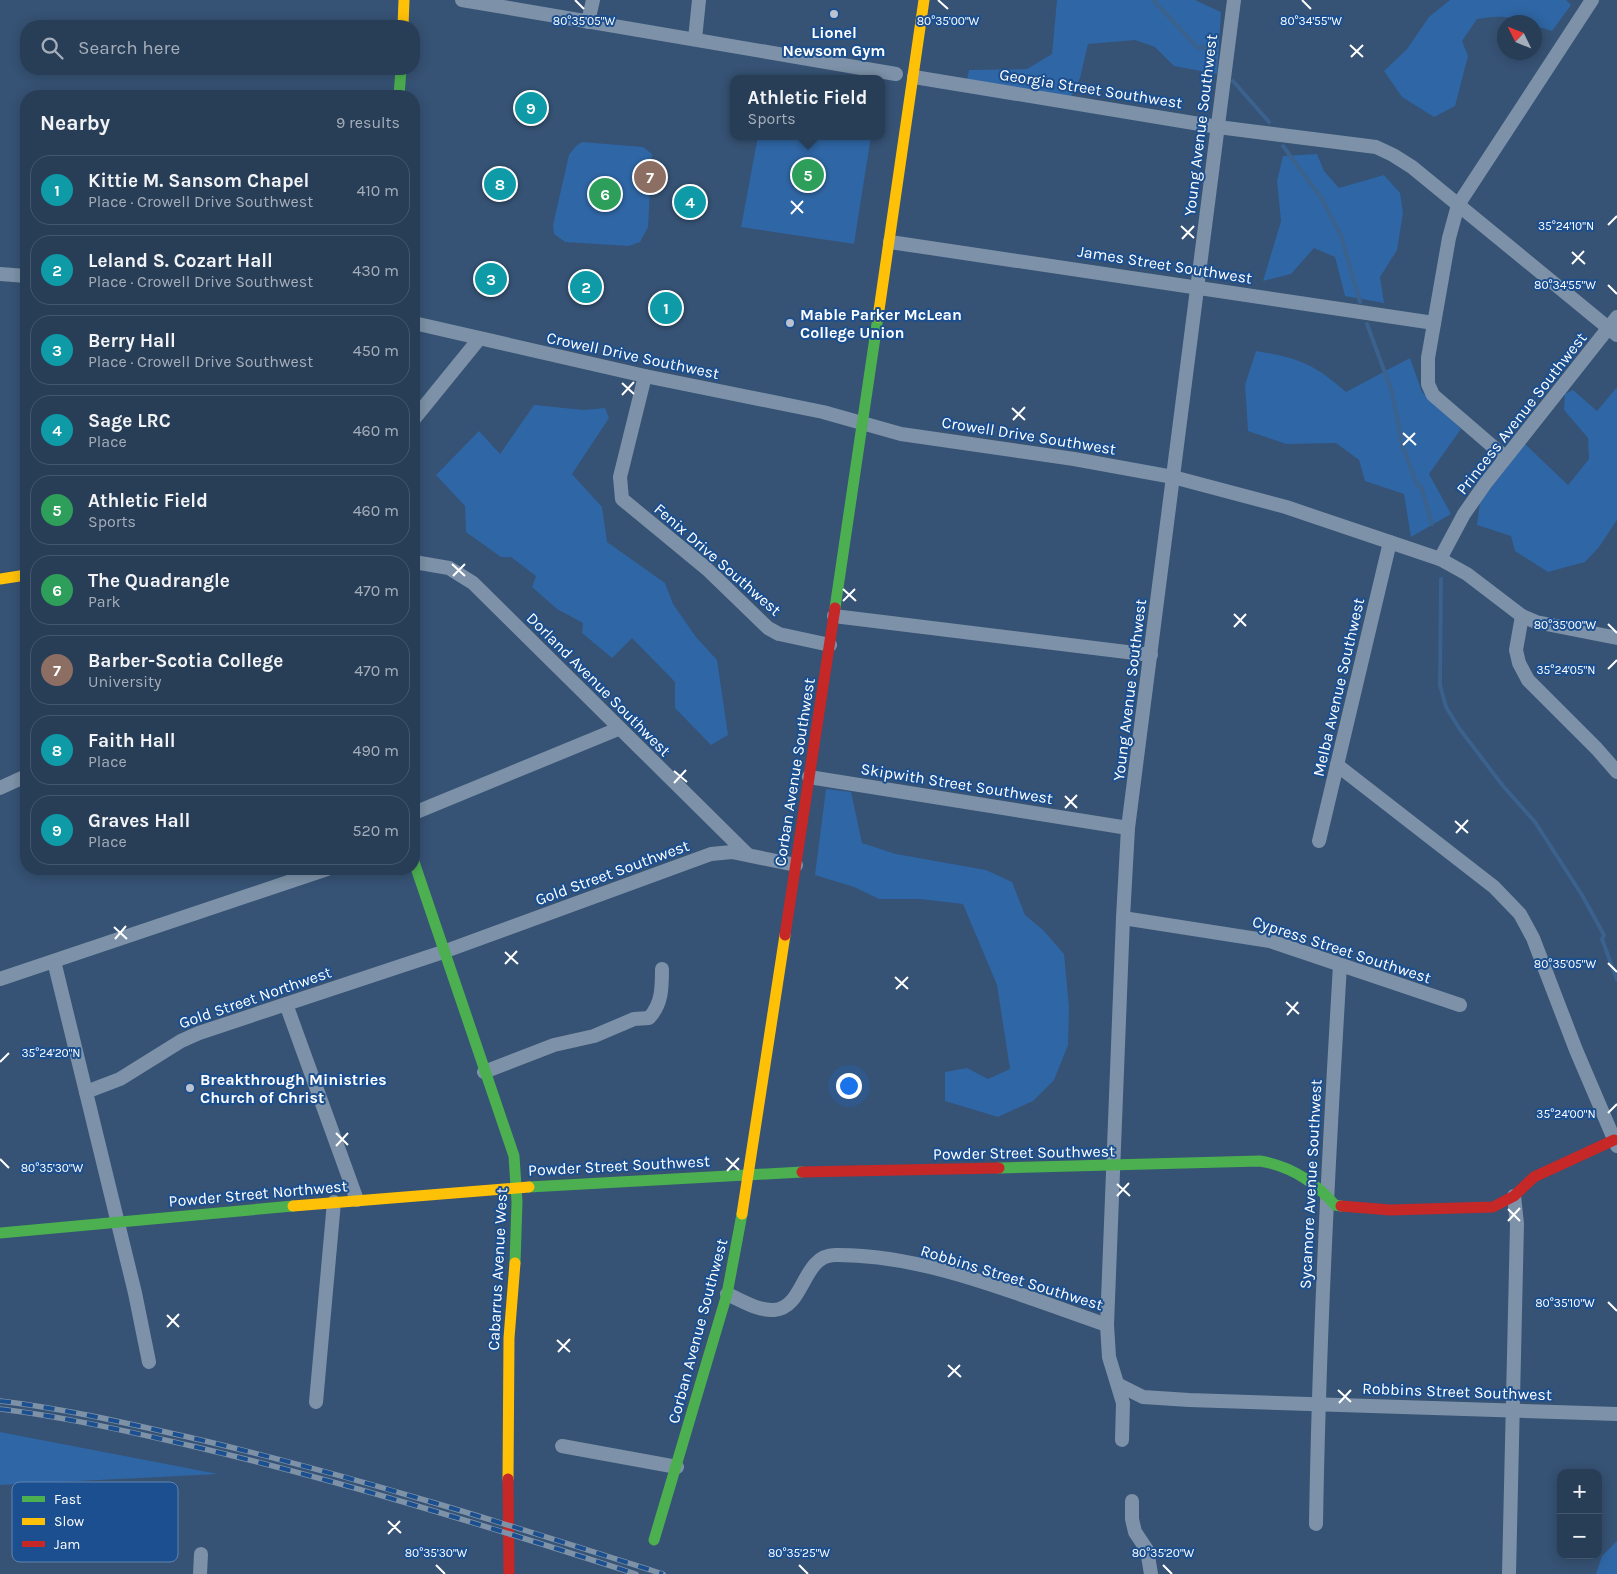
<!DOCTYPE html>
<meta charset="utf-8">
<style>
:root{--surface:#283e57;--page:#344961;--text:#f1f3f6;--muted:#a5aeba;--line:#44576d;--accent:#b9c2ce}
body{margin:0;font-family:Karla,sans-serif;background:var(--page);color:var(--text)}
.controls{position:absolute;right:15px;bottom:15px;display:grid;overflow:hidden;border-radius:10px;box-shadow:0 2px 12px #0003}
.controls button{width:45px;height:45px;display:grid;place-items:center;padding:0;border:0;border-bottom:1px solid var(--line);background:var(--surface);color:var(--text);font:25px sans-serif}
.compass{position:absolute;left:1497px;top:15px;width:45px;height:45px;border-radius:50%;background:var(--surface);box-shadow:0 2px 12px #0003;rotate:313deg}
.you{position:absolute;left:848px;top:1085px;width:18px;height:18px;margin:-12px;border:4px solid #fff;border-radius:50%;background:#1a73e8;box-shadow:0 0 0 8px #1a73e833}
.badge{display:grid;place-items:center;width:32px;height:32px;border-radius:50%;background:var(--accent);color:#fff;font-size:16px;font-weight:700}
.pin{position:absolute;translate:-50% -50%;border:2px solid #fff;box-shadow:0 1px 5px #0006}
.popup{position:absolute;left:730px;top:75px;width:155px;height:65px;box-sizing:border-box;display:grid;place-content:center;border-radius:10px;background:var(--surface);filter:drop-shadow(0 1px 4px #0005);font-size:16px;white-space:nowrap;color:var(--muted)}
.popup b{font-size:19px;color:var(--text)}
.popup::after{content:'';position:absolute;left:50%;top:100%;margin-left:-10px;border:10px solid transparent;border-top-color:var(--surface)}
.list{margin:0;padding:0;list-style:none}
h2{display:flex;justify-content:space-between;align-items:center;height:65px;margin:0;padding:0 20px;font-size:21px}
h2 small{font-size:16px;font-weight:400;color:var(--muted)}
.list li{display:grid;grid-template-columns:32px 1fr auto;gap:15px;align-items:center;box-sizing:border-box;height:70px;margin:0 10px 10px;padding:0 10px;border:1px solid var(--line);border-radius:20px}
.list b{display:block;font-size:19px;white-space:nowrap}
.list p{margin:0;font-size:16px;white-space:nowrap;color:var(--muted)}
.list em{font-size:16px;font-style:normal;color:var(--muted)}
.icon{flex:none;width:28px;height:28px;fill:none;stroke:currentColor;stroke-width:2;stroke-linecap:round;stroke-linejoin:round}
.map{position:relative;flex:none;width:1617px;height:1574px;overflow:hidden}
.search{position:absolute;background:var(--surface);box-shadow:0 2px 12px #0003;left:20px;top:20px;width:400px;height:55px;display:flex;align-items:center;gap:12px;box-sizing:border-box;padding:0 18px;border-radius:20px;color:var(--muted);font-size:19px}
.panel{position:absolute;background:var(--surface);box-shadow:0 2px 12px #0003;left:20px;top:90px;width:400px;height:785px;border-radius:20px}
.map>svg:first-child{display:block}
</style>
<div class="map">
<svg width="1617" height="1574" viewBox="0 0 1617 1574">
<rect width="100%" height="100%" fill="#365274"/>
<!-- green -->
<g fill="#2f66a5">
<polygon points="1057,0 1195,0 1221,12 1217,74 1174,66 1155,47 1135,40 1088,44 1080,78 1071,97 967,80 969,70 1027,69 1052,54"/>
<path d="M 1450,0 L 1566,0 L 1571,5 L 1552,31 L 1535,26 L 1534,22 C 1526,22 1522,21 1514,19 C 1503,15 1488,17 1477,19 L 1462,41 L 1468,56 L 1455,106 L 1434,117 L 1402,97 L 1384,71 L 1407,49 L 1429,17 Z"/>
<polygon points="758,136 871,136 854,244 741,227"/>
<polygon points="582,142 643,147 652,154 648,227 640,242 629,246 565,242 554,234 553,225 569,155 576,146"/>
<polygon points="1317,154 1324,171 1339,188 1384,175 1400,193 1403,213 1397,250 1380,277 1384,303 1345,296 1335,257 1314,248 1291,274 1263,281 1281,221 1277,181 1283,156"/>
<path d="M 1256,351 C 1299,358 1313,363 1346,392 L 1410,358 L 1422,392 L 1461,429 L 1429,474 L 1451,514 L 1411,537 L 1404,494 L 1365,481 L 1359,460 L 1336,443 L 1286,444 L 1248,431 L 1245,385 Z"/>
<polygon points="1617,387 1617,520 1599,547 1585,562 1548,572 1515,551 1511,536 1477,525 1480,502 1525,444 1568,485 1589,459 1588,438 1564,410 1565,394 1573,390 1597,411"/>
<polygon points="534,405 584,410 605,408 609,418 572,474 602,507 607,542 665,583 673,604 696,637 717,660 728,735 711,745 675,708 675,682 632,638 612,658 582,633 583,623 557,609 532,587 536,576 511,557 501,557 466,532 465,506 436,475 479,431 500,454"/>
<polygon points="826,789 851,792 862,843 896,854 986,870 1012,882 1025,915 1043,930 1064,954 1069,1007 1068,1045 1054,1080 1033,1101 998,1117 945,1101 945,1072 967,1068 988,1079 1010,1069 997,985 963,904 920,899 879,899 854,887 815,875"/>
<polygon points="0,1432 218,1474 0,1485"/>
<polygon points="1617,1541 1617,1574 1596,1574 1602,1556"/>
</g>
<g fill="none" stroke-linecap="round" stroke-linejoin="round">
<!-- stream -->
<g stroke="#3b618d" stroke-width="4">
<polyline points="1153,0 1198,48 1203,47 1216,61"/>
<polyline points="1233,81 1269,122"/>
<polyline points="1283,146 1322,199 1341,236 1360,302"/>
<polyline points="1367,324 1392,392 1402,444 1417,485 1421,486 1432,524"/>
<polyline points="1441,579 1440,685 1446,707 1459,728 1503,786 1535,822 1582,895 1604,935 1602,939 1617,980"/>
</g>
<!-- street -->
<g stroke="#7d92a8" stroke-width="14">
<polyline points="462,0 896,74"/>
<polyline points="588,22 593,0"/>
<polyline points="695,39 699,0"/>
<polyline points="914,77 1218,127 1376,147 1393,155 1412,167 1617,335"/>
<polyline points="890,242 1434,323"/>
<polyline points="0,274 26,276"/>
<polyline points="414,323 645,376 823,412 901,434 1074,459 1173,477 1286,507 1440,559 1467,574 1522,616 1536,622 1617,638"/>
<polyline points="645,376 620,477 622,499 707,569 768,628 779,634 830,645"/>
<polyline points="414,419 479,339"/>
<polyline points="1505,457 1433,395 1428,384 1428,358 1449,238 1458,205 1592,0"/>
<polyline points="1440,559 1464,514 1485,484 1617,317"/>
<polyline points="414,562 449,568 473,583 747,854"/>
<polyline points="834,616 1151,655"/>
<polyline points="1522,616 1516,650 1519,663 1528,680 1597,749 1617,772"/>
<polyline points="1337,765 1494,887 1520,914 1533,938 1576,1050 1617,1146"/>
<polyline points="809,777 1128,828"/>
<polyline points="0,788 26,776"/>
<polyline points="414,813 618,729"/>
<polyline points="1319,841 1390,542"/>
<polyline points="1123,918 1270,941 1460,1005"/>
<polyline points="54,961 135,1293 149,1362"/>
<polyline points="0,979 327,869"/>
<polyline points="286,1004 357,1200"/>
<path d="M 484,1072 L 554,1045 L 594,1036 L 634,1019 L 649,1018 C 662,1004 662,988 662,969"/>
<polyline points="86,1092 120,1079 181,1041 199,1033 443,952 711,854 732,852 796,865"/>
<path d="M 727,1294 C 741,1300 758,1311 774,1310 C 805,1308 802,1255 835,1255 C 926,1254 1021,1296 1107,1325"/>
<polyline points="1119,1385 1143,1397 1189,1400 1617,1414"/>
<polyline points="316,1402 334,1202"/>
<polyline points="1122,1440 1123,1403 1109,1357 1107,1325 1123,918 1128,828 1234,0"/>
<polyline points="562,1446 677,1467"/>
<polyline points="1132,1501 1132,1519 1135,1532 1147,1550 1151,1574"/>
<path d="M 1316,1524 C 1319,1337 1329,1151 1340,965"/>
<polyline points="200,1574 201,1554"/>
<polyline points="1509,1574 1517,1224 1514,1196"/>
</g>
<!-- fast -->
<g stroke="#4caf50" stroke-width="11">
<polyline points="399,96 401,69"/>
<polyline points="835,608 878,317"/>
<polyline points="414,862 514,1156 517,1202 515,1263"/>
<path d="M 999,1168 L 1260,1161 C 1291,1166 1315,1182 1335,1205 L 1341,1206"/>
<polyline points="529,1187 802,1172"/>
<polyline points="0,1233 293,1206"/>
<polyline points="654,1540 727,1294 742,1214"/>
</g>
<!-- slow -->
<g stroke="#ffc107" stroke-width="11">
<polyline points="403,26 404,0"/>
<polyline points="878,317 924,0"/>
<polyline points="0,579 26,575"/>
<polyline points="293,1206 529,1187"/>
<polyline points="742,1214 785,935"/>
<polyline points="508,1479 509,1338 515,1263"/>
</g>
<!-- jam -->
<g stroke="#c62828" stroke-width="11">
<polyline points="785,935 835,608"/>
<polyline points="802,1172 999,1168"/>
<polyline points="1341,1206 1390,1210 1493,1207 1514,1196 1534,1177 1614,1140"/>
<polyline points="508,1479 509,1574"/>
</g>
<!-- rail casing -->
<g stroke="#7e92a7" stroke-width="5.5">
<g id="rail">
<path d="M 0,1401 C 68,1409 134,1425 201,1440 C 357,1477 510,1525 663,1574"/>
<path d="M 0,1409 C 66,1417 131,1432 196,1447 C 345,1482 490,1527 636,1574"/>
</g>
</g>
<!-- rail -->
<use href="#rail" stroke="#1b4f8f" stroke-width="4" stroke-dasharray="11" stroke-linecap="butt"/>
</g>
<!-- ticks -->
<path fill="none" stroke="#fff" stroke-width="2" d="M 575,0 L 584,9M 938,0 L 948,9M 1302,0 L 1311,9M 1350,45 L 1363,57M 1351,57 L 1363,45M 791,201 L 803,213M 791,214 L 803,201M 1608,225 L 1617,216M 1181,226 L 1194,238M 1182,239 L 1194,226M 1572,252 L 1585,264M 1572,264 L 1584,251M 1608,285 L 1617,294M 622,383 L 634,394M 622,395 L 634,382M 1012,408 L 1025,420M 1013,420 L 1025,407M 1403,433 L 1416,445M 1403,445 L 1415,433M 452,564 L 465,576M 453,576 L 465,564M 843,589 L 856,601M 843,601 L 855,589M 1234,614 L 1246,626M 1608,624 L 1617,633M 1234,627 L 1246,614M 1608,669 L 1617,660M 674,771 L 687,782M 674,783 L 686,770M 1065,796 L 1077,808M 1065,808 L 1077,795M 1455,821 L 1468,833M 1456,833 L 1468,820M 114,927 L 127,939M 115,939 L 126,926M 505,952 L 518,964M 1608,963 L 1617,972M 505,964 L 517,951M 895,977 L 908,989M 896,989 L 908,977M 1286,1002 L 1299,1014M 1287,1015 L 1298,1002M 0,1062 L 9,1053M 1608,1113 L 1617,1104M 336,1133 L 348,1145M 336,1146 L 348,1133M 726,1158 L 739,1170M 0,1159 L 9,1168M 727,1171 L 739,1158M 1117,1184 L 1130,1196M 1117,1196 L 1129,1183M 1508,1209 L 1520,1221M 1508,1221 L 1520,1208M 1608,1302 L 1617,1311M 167,1315 L 179,1327M 167,1327 L 179,1314M 557,1340 L 570,1352M 558,1352 L 570,1339M 948,1365 L 961,1377M 948,1377 L 960,1365M 1338,1390 L 1351,1402M 1339,1403 L 1351,1390M 388,1521 L 401,1533M 388,1534 L 400,1521M 436,1565 L 445,1574M 799,1565 L 808,1574M 1163,1565 L 1172,1574"/>
<!-- markers -->
<g fill="#b9c2ce" stroke="#1b4f8f" stroke-width="2">
<circle cx="834" cy="14" r="5"/>
<circle cx="790" cy="323" r="5"/>
<circle cx="190" cy="1088" r="5"/>
</g>
<g text-anchor="middle" stroke-width="4" stroke-linejoin="round" paint-order="stroke">
<!-- poi labels -->
<g font-size="16" font-weight="bold" fill="#fff" stroke="#1b4f8f" text-anchor="start">
<text x="834" y="38" text-anchor="middle">Lionel<tspan x="834" dy="18">Newsom Gym</tspan></text>
<text x="800" y="320">Mable Parker McLean<tspan x="800" dy="18">College Union</tspan></text>
<text x="200" y="1085">Breakthrough Ministries<tspan x="200" dy="18">Church of Christ</tspan></text>
</g>
<!-- street labels -->
<g font-size="16" fill="#fff" stroke="#1b4f8f">
<text transform="translate(1091 88) rotate(9)" y="6">Georgia Street Southwest</text>
<text transform="translate(1200 125) rotate(-83)" y="6">Young Avenue Southwest</text>
<text transform="translate(1165 264) rotate(9)" y="6">James Street Southwest</text>
<text transform="translate(633 355) rotate(12)" y="6">Crowell Drive Southwest</text>
<text transform="translate(1521 413) rotate(-52)" y="6">Princess Avenue Southwest</text>
<text transform="translate(1029 435) rotate(9)" y="6">Crowell Drive Southwest</text>
<text transform="translate(718 559) rotate(41)" y="6">Fenix Drive Southwest</text>
<text transform="translate(599 684) rotate(45)" y="6">Dorland Avenue Southwest</text>
<text transform="translate(1338 687) rotate(-77)" y="6">Melba Avenue Southwest</text>
<text transform="translate(1129 690) rotate(-83)" y="6">Young Avenue Southwest</text>
<text transform="translate(794 772) rotate(-81)" y="6">Corban Avenue Southwest</text>
<text transform="translate(957 783) rotate(9)" y="6">Skipwith Street Southwest</text>
<text transform="translate(612 872) rotate(-20)" y="6">Gold Street Southwest</text>
<text transform="translate(1342 949) rotate(18)" y="6">Cypress Street Southwest</text>
<text transform="translate(255 997) rotate(-19)" y="6">Gold Street Northwest</text>
<text transform="translate(1024 1152) rotate(-1)" y="6">Powder Street Southwest</text>
<text transform="translate(619 1165) rotate(-3)" y="6">Powder Street Southwest</text>
<text transform="translate(1310 1184) rotate(-87)" y="6">Sycamore Avenue Southwest</text>
<text transform="translate(258 1193) rotate(-5)" y="6">Powder Street Northwest</text>
<text transform="translate(497 1269) rotate(-87)" y="6">Cabarrus Avenue West</text>
<text transform="translate(1012 1277) rotate(17)" y="6">Robbins Street Southwest</text>
<text transform="translate(697 1331) rotate(-75)" y="6">Corban Avenue Southwest</text>
<text transform="translate(1457 1391) rotate(2)" y="6">Robbins Street Southwest</text>
</g>
</g>
<!-- legend -->
<rect x="12" y="1482" width="166" height="80" rx="8" fill="#1b4f8f" stroke="#5f84b1" stroke-width="1"/>
<rect x="22" y="1496" width="23" height="6" fill="#4caf50"/>
<rect x="22" y="1518" width="23" height="7" fill="#ffc107"/>
<rect x="22" y="1541" width="23" height="6" fill="#c62828"/>
<g font-size="14" fill="#fff">
<text x="54" y="1504">Fast</text>
<text x="54" y="1526">Slow</text>
<text x="54" y="1549">Jam</text>
</g>
<g font-size="12" text-anchor="middle" fill="#fff" stroke="#1b4f8f" stroke-width="4" stroke-linejoin="round" paint-order="stroke">
<text x="584" y="25">80°35'05"W</text>
<text x="948" y="25">80°35'00"W</text>
<text x="1311" y="25">80°34'55"W</text>
<text x="1566" y="230">35°24'10"N</text>
<text x="1565" y="289">80°34'55"W</text>
<text x="1565" y="629">80°35'00"W</text>
<text x="1566" y="674">35°24'05"N</text>
<text x="1565" y="968">80°35'05"W</text>
<text x="51" y="1057">35°24'20"N</text>
<text x="1566" y="1118">35°24'00"N</text>
<text x="52" y="1172">80°35'30"W</text>
<text x="1565" y="1307">80°35'10"W</text>
<text x="436" y="1557">80°35'30"W</text>
<text x="799" y="1557">80°35'25"W</text>
<text x="1163" y="1557">80°35'20"W</text>
</g>
</svg>
<div class="controls">
<button>+</button>
<button>−</button>
</div>
<svg class="compass" viewBox="-18 -18 36 36"><path d="M0-13l5 13h-10z" fill="#e53935"/><path d="M0 13l5-13h-10z" fill="#a5aeba"/></svg>
<div class="you"></div>
<div class="pin badge" style="left:666px;top:308px;background:#0f9aa8">1</div>
<div class="pin badge" style="left:586px;top:287px;background:#0f9aa8">2</div>
<div class="pin badge" style="left:491px;top:279px;background:#0f9aa8">3</div>
<div class="pin badge" style="left:690px;top:202px;background:#0f9aa8">4</div>
<div class="pin badge" style="left:808px;top:175px;background:#2e9e5b">5</div>
<div class="popup"><b>Athletic Field</b>Sports</div>
<div class="pin badge" style="left:605px;top:194px;background:#2e9e5b">6</div>
<div class="pin badge" style="left:650px;top:177px;background:#8d6e63">7</div>
<div class="pin badge" style="left:500px;top:184px;background:#0f9aa8">8</div>
<div class="pin badge" style="left:531px;top:108px;background:#0f9aa8">9</div>
<div class="search"><svg class="icon" aria-label="search" viewBox="0 0 24 24"><circle cx="10" cy="10" r="6"/><path d="M15 15l6 6"/></svg>Search here</div>
<section class="panel">
<h2>Nearby<small>9 results</small></h2>
<ul class="list">
<li><span class="badge" style="background:#0f9aa8">1</span><div><b>Kittie M. Sansom Chapel</b><p>Place · Crowell Drive Southwest</p></div><em>410 m</em></li>
<li><span class="badge" style="background:#0f9aa8">2</span><div><b>Leland S. Cozart Hall</b><p>Place · Crowell Drive Southwest</p></div><em>430 m</em></li>
<li><span class="badge" style="background:#0f9aa8">3</span><div><b>Berry Hall</b><p>Place · Crowell Drive Southwest</p></div><em>450 m</em></li>
<li><span class="badge" style="background:#0f9aa8">4</span><div><b>Sage LRC</b><p>Place</p></div><em>460 m</em></li>
<li><span class="badge" style="background:#2e9e5b">5</span><div><b>Athletic Field</b><p>Sports</p></div><em>460 m</em></li>
<li><span class="badge" style="background:#2e9e5b">6</span><div><b>The Quadrangle</b><p>Park</p></div><em>470 m</em></li>
<li><span class="badge" style="background:#8d6e63">7</span><div><b>Barber-Scotia College</b><p>University</p></div><em>470 m</em></li>
<li><span class="badge" style="background:#0f9aa8">8</span><div><b>Faith Hall</b><p>Place</p></div><em>490 m</em></li>
<li><span class="badge" style="background:#0f9aa8">9</span><div><b>Graves Hall</b><p>Place</p></div><em>520 m</em></li>
</ul>
</section>
</div>
